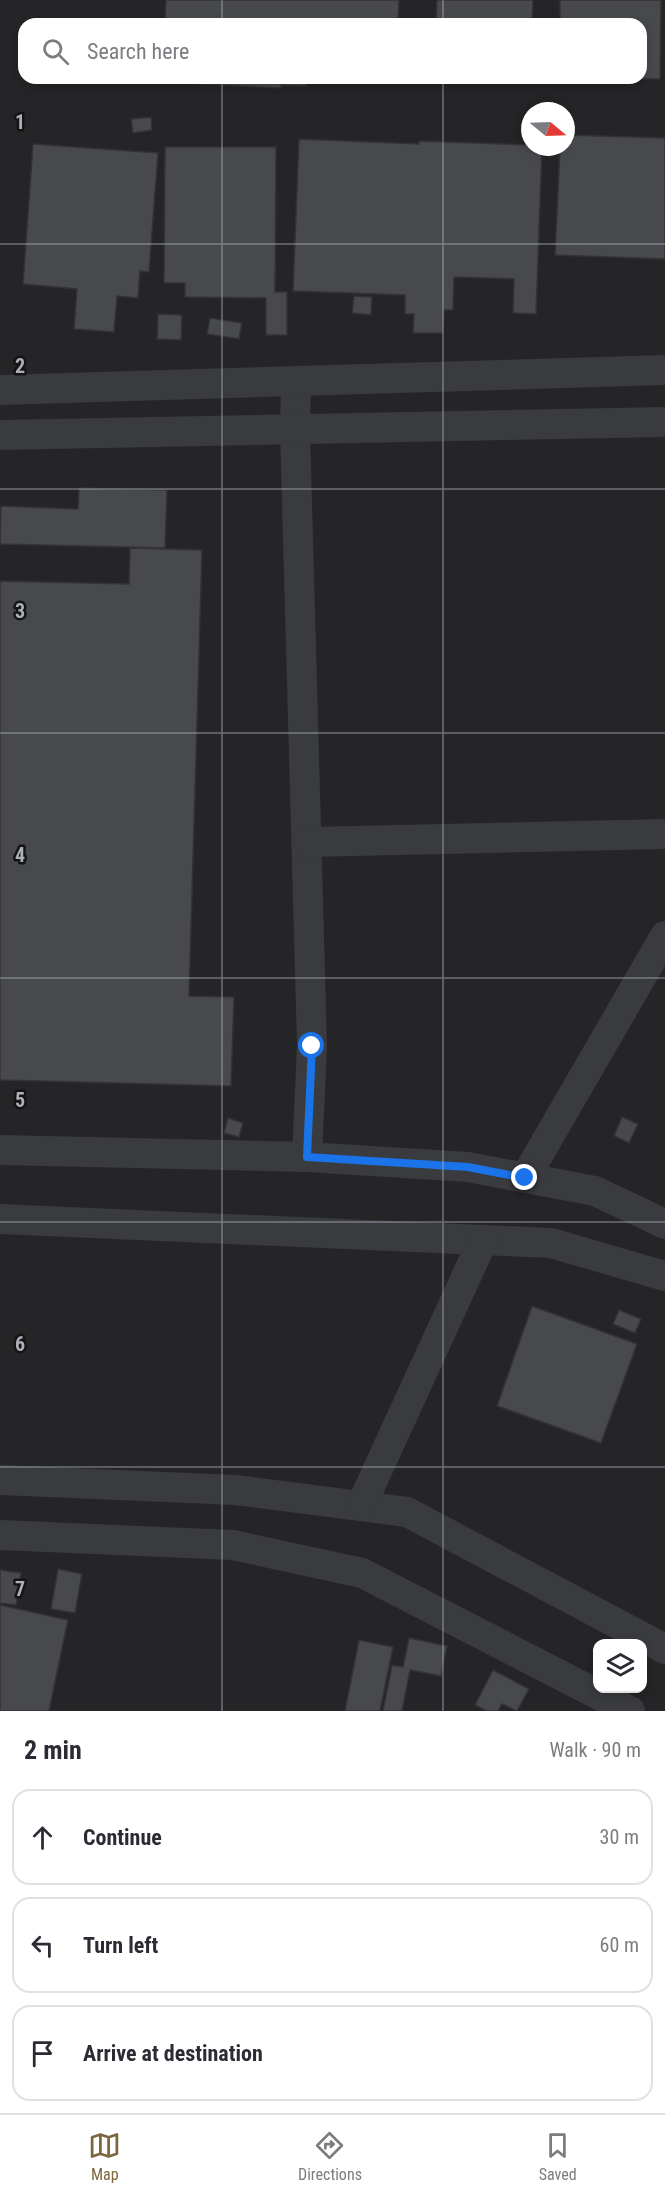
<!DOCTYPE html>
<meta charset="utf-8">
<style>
:root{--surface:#fff;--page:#f7f7f7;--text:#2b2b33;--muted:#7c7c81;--line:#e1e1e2;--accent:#7c663e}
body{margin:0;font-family:"Roboto Condensed",sans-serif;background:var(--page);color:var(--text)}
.controls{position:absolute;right:18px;bottom:18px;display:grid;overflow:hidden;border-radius:12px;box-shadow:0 3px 9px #0003}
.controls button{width:54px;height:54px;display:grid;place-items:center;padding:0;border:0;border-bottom:2px solid var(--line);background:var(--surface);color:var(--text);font:30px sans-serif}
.compass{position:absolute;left:521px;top:102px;width:54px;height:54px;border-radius:50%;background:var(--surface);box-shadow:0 3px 9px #0003;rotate:109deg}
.stop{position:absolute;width:18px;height:18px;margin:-14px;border:4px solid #1a73e8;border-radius:50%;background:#fff}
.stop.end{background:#1a73e8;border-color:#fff;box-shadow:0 2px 6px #0008}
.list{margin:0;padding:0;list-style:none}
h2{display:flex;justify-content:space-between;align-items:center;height:78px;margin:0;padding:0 24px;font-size:26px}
h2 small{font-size:20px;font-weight:400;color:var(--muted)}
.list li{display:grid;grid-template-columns:39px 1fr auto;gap:18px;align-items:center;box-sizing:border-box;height:96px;margin:0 12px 12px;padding:0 12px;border:2px solid var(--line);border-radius:18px}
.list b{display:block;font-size:22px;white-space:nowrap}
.list em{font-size:20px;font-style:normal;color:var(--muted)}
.icon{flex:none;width:33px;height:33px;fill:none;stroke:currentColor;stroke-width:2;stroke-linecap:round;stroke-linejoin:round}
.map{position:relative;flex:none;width:665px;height:1711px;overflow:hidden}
.search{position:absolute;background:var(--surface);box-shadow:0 3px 9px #0003;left:18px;right:18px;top:18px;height:66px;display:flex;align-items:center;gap:15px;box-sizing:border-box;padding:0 21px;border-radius:18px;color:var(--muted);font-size:22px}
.sheet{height:402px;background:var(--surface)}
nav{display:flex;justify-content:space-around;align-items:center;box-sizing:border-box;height:84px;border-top:2px solid var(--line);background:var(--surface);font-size:16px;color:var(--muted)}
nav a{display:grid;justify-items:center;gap:3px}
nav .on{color:var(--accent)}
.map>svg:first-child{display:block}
</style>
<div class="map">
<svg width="665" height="1711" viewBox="0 0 665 1711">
<rect width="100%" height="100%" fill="#19191a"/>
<!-- built -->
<path fill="#252527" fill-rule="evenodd" d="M 0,0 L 665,0 L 665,1711 L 0,1711 ZM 24,24 L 641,24 L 641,78 L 24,78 ZM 530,111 L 566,111 L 566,147 L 530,147 ZM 598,1644 L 642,1644 L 642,1688 L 598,1688 Z"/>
<!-- building -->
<g fill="#48494d" stroke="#333336" stroke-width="1.5">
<polygon points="166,0 399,0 398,24 165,24"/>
<polygon points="437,0 533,0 532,24 436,24"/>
<polygon points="560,0 661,0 660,79 559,78 641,78 641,24 560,24"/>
<polygon points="162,78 306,78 306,86 281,85 281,88 162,82"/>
<polygon points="327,78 393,78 393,81"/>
<polygon points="426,78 530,78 530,83"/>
<polygon points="151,117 152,130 133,133 131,119"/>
<polygon points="566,135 665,138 665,259 555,255 560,147 566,147"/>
<polygon points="299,139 419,144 419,141 530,145 530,147 542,147 536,314 513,313 514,279 454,277 453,310 444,310 443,333 413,333 414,314 405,314 405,295 293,291"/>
<polygon points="33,144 158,153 149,272 140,271 138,298 117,296 114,332 74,329 77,289 23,284"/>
<polygon points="165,147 276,147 275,292 287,292 287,335 266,335 266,298 185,297 185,283 164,283"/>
<polygon points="354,296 372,297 371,315 352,313"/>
<polygon points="158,314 182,315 181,340 157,339"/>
<polygon points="210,318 242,323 239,339 207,334"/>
<polygon points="79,488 167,490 165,548 0,544 1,506 78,509"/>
<polygon points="130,548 202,550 189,996 234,997 231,1086 0,1080 0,581 129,584"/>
<polygon points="622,1117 638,1124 629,1143 614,1136"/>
<polygon points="228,1118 243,1123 239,1137 224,1133"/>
<polygon points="532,1306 637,1344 601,1443 497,1406"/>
<polygon points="619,1310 641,1319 635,1333 613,1324"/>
<polygon points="58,1569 82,1574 75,1613 51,1609"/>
<polygon points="0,1570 21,1573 16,1605 0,1603"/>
<polygon points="0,1605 68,1620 49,1711 0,1711"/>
<polygon points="409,1638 447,1646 441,1676 410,1670 402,1711 383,1711 392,1665 403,1667"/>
<polygon points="359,1640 393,1647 380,1711 345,1711"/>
<polygon points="493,1670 529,1689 517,1711 502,1704 498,1711 487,1711 475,1705"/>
</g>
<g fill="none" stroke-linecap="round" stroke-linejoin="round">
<!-- minor -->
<g stroke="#3a3b3f" stroke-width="30">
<polyline points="296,381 295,430 312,1046 307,1157"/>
<polyline points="0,390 665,370"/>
<polyline points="0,435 665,422"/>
<polyline points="307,842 665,834"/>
<polyline points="0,1150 307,1157 468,1167 595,1191 665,1224"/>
<polyline points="525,1178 665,936"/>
<polyline points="0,1219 551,1243 665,1276"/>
<polyline points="0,1480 236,1490 407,1512 665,1649"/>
<polyline points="361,1506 483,1240"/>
<polyline points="0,1535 233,1545 362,1573 630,1711"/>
</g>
</g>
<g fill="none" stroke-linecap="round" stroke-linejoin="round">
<!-- route -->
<polyline stroke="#1a73e8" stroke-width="8" points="312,1046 307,1157 468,1167 525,1178"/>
</g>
<!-- grid -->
<path fill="none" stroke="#acb0b9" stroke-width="1.5" stroke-opacity="0.55" d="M 222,0 L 222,24M 443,0 L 443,24M 222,78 L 222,1711M 443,78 L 443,1711M 0,244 L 665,244M 0,489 L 665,489M 0,733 L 665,733M 0,978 L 665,978M 0,1222 L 665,1222M 0,1467 L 665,1467"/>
<g font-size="20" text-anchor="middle" font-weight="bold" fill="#acb0b9" stroke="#141415" stroke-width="5" stroke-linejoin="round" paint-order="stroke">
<text x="20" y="129">1</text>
<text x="20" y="373">2</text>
<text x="20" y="618">3</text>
<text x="20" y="862">4</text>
<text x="20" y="1107">5</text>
<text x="20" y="1351">6</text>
<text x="20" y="1596">7</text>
</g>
</svg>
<div class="controls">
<button><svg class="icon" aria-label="layers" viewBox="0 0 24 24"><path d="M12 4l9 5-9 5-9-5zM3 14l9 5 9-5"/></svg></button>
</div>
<svg class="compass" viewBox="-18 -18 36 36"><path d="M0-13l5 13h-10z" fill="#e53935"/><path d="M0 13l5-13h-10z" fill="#7c7c81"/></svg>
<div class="stop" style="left:312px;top:1046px"></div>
<div class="stop end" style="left:525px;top:1178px"></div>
<div class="search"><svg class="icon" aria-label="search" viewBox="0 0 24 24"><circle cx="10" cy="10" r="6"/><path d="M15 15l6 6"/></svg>Search here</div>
</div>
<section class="sheet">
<h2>2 min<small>Walk · 90 m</small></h2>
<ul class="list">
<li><svg class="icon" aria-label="ahead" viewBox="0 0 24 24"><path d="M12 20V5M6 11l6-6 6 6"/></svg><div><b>Continue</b></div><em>30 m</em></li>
<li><svg class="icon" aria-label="left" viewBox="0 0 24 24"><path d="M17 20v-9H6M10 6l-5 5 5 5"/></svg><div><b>Turn left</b></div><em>60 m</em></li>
<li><svg class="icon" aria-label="arrive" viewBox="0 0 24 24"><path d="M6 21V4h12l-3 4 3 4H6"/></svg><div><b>Arrive at destination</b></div></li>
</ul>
</section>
<nav>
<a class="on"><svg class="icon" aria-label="map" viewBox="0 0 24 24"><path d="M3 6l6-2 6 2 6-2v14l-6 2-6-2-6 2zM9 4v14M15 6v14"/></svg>Map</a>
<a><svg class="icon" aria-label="directions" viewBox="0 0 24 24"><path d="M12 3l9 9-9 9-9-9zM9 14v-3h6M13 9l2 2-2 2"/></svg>Directions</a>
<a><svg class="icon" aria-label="saved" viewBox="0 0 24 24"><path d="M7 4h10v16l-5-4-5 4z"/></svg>Saved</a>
</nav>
